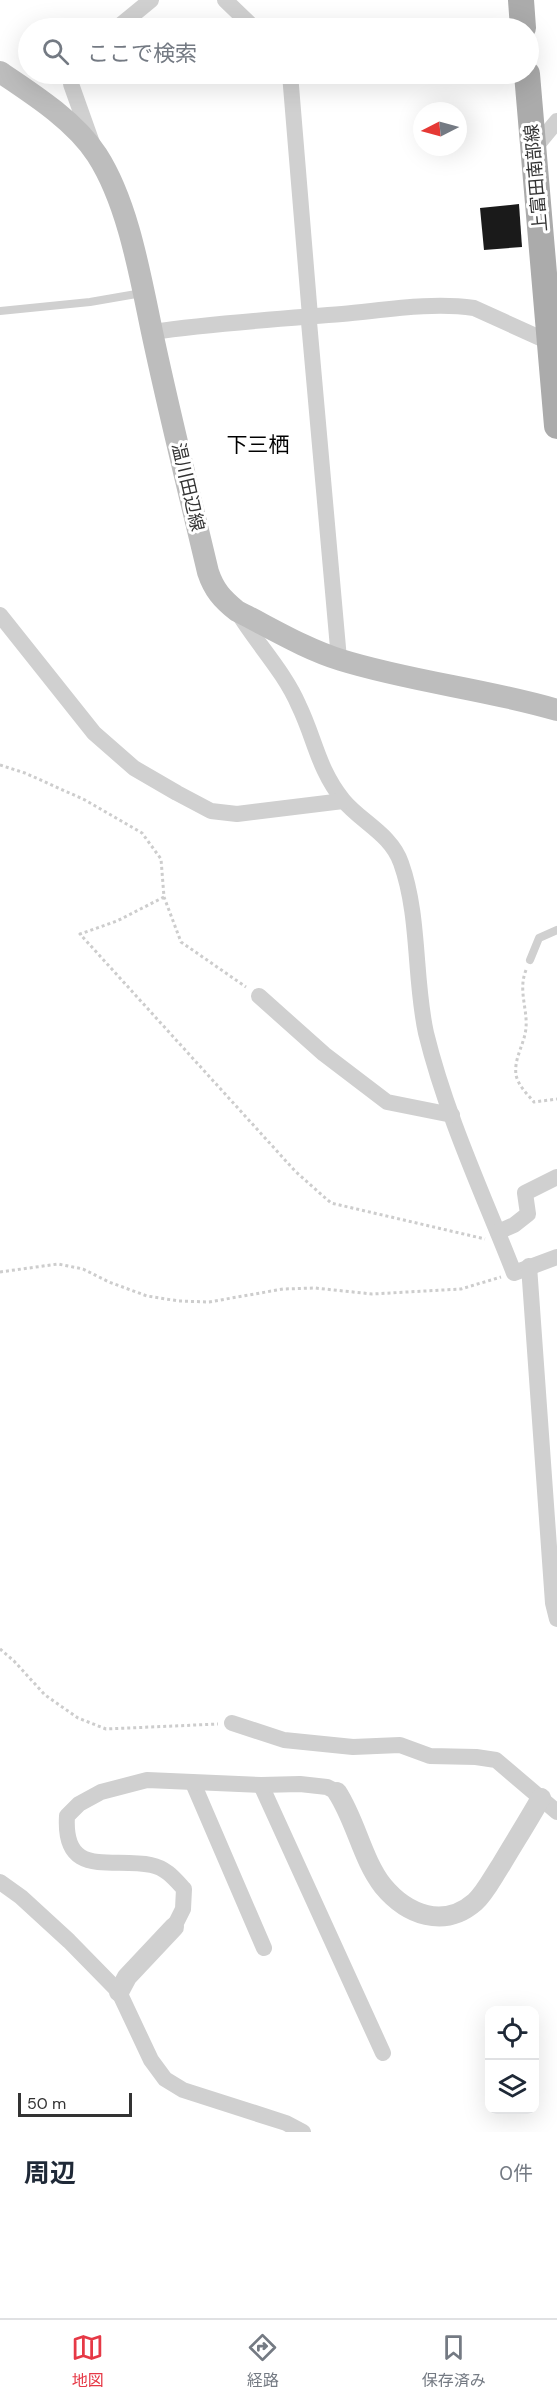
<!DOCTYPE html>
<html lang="ja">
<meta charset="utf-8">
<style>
:root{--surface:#fff;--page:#f2f2f3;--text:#1f2937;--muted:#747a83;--line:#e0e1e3;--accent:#e63946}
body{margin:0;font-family:"DM Sans","Noto Sans JP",sans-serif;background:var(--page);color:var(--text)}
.controls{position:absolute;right:18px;bottom:18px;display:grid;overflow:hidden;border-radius:12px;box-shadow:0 6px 24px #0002}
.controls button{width:54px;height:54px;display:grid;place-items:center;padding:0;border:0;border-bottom:2px solid var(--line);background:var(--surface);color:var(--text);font:30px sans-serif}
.compass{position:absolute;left:413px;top:102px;width:54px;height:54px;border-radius:50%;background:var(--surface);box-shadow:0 6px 24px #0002;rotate:264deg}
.scale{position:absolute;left:18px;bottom:15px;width:114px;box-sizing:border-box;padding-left:6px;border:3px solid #333;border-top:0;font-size:16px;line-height:21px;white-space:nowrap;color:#333;-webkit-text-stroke:4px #fff;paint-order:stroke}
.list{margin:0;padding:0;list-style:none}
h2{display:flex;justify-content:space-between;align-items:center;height:78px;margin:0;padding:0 24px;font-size:26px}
h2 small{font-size:20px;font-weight:400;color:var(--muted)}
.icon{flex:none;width:33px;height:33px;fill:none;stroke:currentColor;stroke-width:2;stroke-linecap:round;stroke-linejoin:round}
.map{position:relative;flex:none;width:557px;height:2132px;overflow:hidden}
.search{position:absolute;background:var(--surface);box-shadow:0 6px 24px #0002;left:18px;right:18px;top:18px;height:66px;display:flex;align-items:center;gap:15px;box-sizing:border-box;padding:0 21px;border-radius:33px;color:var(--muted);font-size:22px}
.sheet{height:186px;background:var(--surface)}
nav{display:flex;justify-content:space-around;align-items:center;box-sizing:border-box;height:84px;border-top:2px solid var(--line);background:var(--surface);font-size:16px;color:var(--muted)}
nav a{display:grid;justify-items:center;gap:3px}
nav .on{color:var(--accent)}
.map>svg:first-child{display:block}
</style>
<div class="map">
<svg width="557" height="2132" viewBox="0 0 557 2132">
<rect width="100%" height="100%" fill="#fff"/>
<!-- building -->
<polygon fill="#1a1a1a" points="519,204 522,247 484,250 480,208"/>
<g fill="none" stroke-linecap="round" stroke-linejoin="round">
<!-- path -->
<g stroke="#cdcdcd" stroke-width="3" stroke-dasharray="3 3" stroke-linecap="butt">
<polyline points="0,765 25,773 85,800 142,833 161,859 164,897 181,942 246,987"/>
<polyline points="164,897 117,921 80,934 295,1171 331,1203 485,1239"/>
<path d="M 526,970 C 517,992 530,1013 525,1034 C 522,1048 514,1060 516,1075 C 518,1085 527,1094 534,1102 L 557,1099"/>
<polyline points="0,1272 58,1264 83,1269 109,1282 147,1296 179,1301 209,1302 283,1289 315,1288 372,1294 461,1289 501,1277"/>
<polyline points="0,1649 14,1661 45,1695 78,1718 106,1729 218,1724"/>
</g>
<!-- service -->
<g stroke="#d0d0d0" stroke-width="8">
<polyline points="0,311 90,302 142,293"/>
<polyline points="530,960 539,938 557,930"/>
</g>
<!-- minor -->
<g stroke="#d0d0d0" stroke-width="16">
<polyline points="225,0 254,28"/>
<polyline points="117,28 151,0"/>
<polyline points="74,74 71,84 92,143"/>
<polyline points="290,74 310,316 309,322 339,659"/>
<polyline points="533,150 557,121"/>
<path d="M 152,332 C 215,323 279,319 342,314 C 386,310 431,302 474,308 L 549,342"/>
<path d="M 237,611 C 256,643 284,671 299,706 C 315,739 318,769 343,800 C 361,822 391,834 401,863 C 420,916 414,979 426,1033 C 446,1115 483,1194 514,1273 L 557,1257"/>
<polyline points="0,615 94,733 134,768 177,793 211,811 237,814 343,801"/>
<polyline points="259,996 324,1054 387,1102 452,1115"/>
<polyline points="498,1232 514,1225 528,1214 525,1193 557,1177"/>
<polyline points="529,1266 553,1603 557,1619"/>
<polyline points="232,1723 284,1740 353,1747 400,1745 430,1756 476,1757 496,1760 557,1812"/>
<polyline points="193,1783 264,1948"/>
<polyline points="261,1785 383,2053"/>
<polyline points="0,1882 21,1897 69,1941 119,1992 151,2060 165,2079 183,2090 286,2123 303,2132"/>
<path d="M 174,1927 L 183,1909 L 184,1889 C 174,1878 166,1868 151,1865 C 111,1857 63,1879 67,1816 L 79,1804 L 101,1792 L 147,1780 L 261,1785 L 300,1784 L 327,1787 L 337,1792"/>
</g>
<!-- tertiary -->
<g stroke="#d0d0d0" stroke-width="20">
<path d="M 337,1792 C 356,1821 362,1859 383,1886 C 407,1915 444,1929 475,1902 C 485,1893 493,1877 501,1865 C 514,1843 528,1821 541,1798"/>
<polyline points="119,1992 127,1977 174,1927"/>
</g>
<!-- secondary -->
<path stroke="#bdbdbd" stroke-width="22" d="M 0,72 C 33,94 75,121 97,155 C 128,203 140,275 152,332 C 169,412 189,492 208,572 C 214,590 222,599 237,611 C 271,628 305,649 341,660 C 412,682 486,689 557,710"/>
<!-- primary -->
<g stroke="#ababab" stroke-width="26">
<polyline points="521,0 523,28"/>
<polyline points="527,74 557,426"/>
</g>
</g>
<g text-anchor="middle" stroke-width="6" stroke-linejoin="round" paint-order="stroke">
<!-- street labels -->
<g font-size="18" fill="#333" stroke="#fff">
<text transform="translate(536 178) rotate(-95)" y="6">上富田南部線</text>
<text transform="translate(188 487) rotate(77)" y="6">温川田辺線</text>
</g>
<!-- quarter labels -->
<g font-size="21" fill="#000" stroke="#fff">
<text x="258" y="452">下三栖</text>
</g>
</g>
</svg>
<div class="controls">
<button><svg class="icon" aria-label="locate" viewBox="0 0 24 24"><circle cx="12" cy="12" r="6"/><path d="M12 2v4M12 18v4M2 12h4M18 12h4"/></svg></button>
<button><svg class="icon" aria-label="layers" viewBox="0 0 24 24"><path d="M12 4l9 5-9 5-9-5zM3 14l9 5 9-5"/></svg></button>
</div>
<svg class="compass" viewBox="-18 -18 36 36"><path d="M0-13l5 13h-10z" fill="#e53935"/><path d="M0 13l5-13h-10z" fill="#747a83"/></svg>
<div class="scale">50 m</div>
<div class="search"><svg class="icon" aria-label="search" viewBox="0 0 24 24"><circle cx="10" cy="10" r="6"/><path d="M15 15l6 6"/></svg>ここで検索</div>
</div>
<section class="sheet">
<h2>周辺<small>0件</small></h2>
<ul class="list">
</ul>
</section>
<nav>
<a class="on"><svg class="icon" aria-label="map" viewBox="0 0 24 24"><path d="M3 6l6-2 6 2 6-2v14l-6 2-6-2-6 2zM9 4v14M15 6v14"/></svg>地図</a>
<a><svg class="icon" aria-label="directions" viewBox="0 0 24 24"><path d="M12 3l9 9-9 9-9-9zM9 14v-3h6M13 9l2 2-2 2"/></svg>経路</a>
<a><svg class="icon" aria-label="saved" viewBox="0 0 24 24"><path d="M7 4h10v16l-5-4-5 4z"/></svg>保存済み</a>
</nav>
